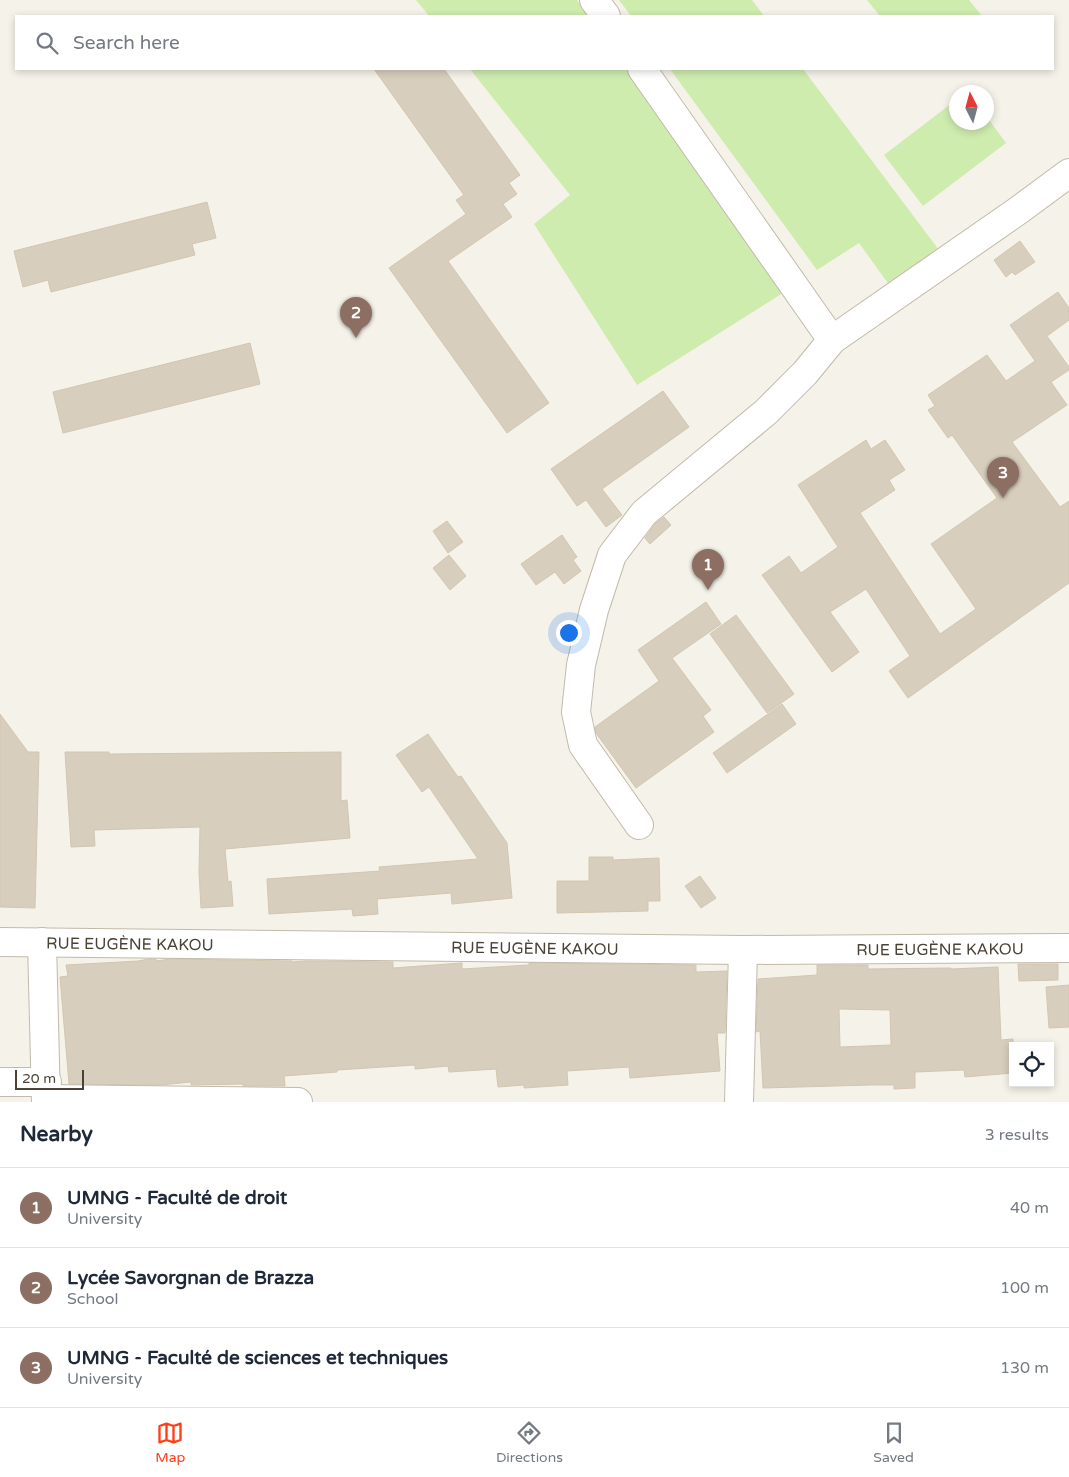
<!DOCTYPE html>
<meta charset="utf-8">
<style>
:root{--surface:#fff;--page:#f6f6f7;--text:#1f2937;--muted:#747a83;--line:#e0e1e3;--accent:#ff3e16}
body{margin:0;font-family:"Varela Round",sans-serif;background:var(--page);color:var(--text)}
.controls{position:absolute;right:15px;bottom:15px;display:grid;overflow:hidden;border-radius:0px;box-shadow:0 2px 8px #0003}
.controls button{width:45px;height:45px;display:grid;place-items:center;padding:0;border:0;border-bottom:1px solid var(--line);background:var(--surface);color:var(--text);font:25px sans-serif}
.compass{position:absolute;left:949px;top:85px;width:45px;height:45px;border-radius:50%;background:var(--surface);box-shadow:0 2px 8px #0003;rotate:354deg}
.scale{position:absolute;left:15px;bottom:12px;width:69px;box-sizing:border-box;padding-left:5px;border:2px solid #4a4236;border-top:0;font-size:14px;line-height:18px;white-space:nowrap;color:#4a4236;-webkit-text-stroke:4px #fff;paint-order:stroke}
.you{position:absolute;left:568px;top:632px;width:18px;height:18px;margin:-12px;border:4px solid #fff;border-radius:50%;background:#1a73e8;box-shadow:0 0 0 8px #1a73e833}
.badge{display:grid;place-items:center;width:32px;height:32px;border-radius:50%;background:var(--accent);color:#fff;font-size:16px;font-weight:700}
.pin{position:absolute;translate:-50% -41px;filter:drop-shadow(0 1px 2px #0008)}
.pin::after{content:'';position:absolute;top:26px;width:18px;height:15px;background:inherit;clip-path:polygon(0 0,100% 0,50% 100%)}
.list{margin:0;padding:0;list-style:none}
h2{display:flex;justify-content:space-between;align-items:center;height:65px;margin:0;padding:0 20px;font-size:21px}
h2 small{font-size:16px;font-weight:400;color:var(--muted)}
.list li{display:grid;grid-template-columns:32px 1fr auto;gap:15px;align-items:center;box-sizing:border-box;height:80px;padding:0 20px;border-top:1px solid var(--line)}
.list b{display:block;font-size:19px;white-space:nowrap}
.list p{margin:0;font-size:16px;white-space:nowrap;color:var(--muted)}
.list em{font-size:16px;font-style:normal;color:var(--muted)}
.icon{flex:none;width:28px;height:28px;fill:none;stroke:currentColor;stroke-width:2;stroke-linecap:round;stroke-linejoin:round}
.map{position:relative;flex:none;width:1069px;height:1102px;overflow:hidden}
.search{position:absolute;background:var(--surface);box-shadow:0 2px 8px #0003;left:15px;right:15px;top:15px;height:55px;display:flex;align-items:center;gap:12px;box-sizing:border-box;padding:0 18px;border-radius:0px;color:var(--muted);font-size:19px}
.sheet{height:305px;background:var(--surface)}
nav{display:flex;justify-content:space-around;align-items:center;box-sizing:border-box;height:70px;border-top:1px solid var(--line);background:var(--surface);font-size:14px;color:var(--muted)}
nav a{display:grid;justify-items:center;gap:2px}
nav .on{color:var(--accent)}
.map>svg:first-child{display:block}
</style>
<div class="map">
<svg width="1069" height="1102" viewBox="0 0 1069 1102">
<rect width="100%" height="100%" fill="#f5f2e9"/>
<!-- green -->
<g fill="#cfecaf">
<polygon points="416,0 577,0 588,16 429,16"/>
<polygon points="619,0 752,0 764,16 631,16"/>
<polygon points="867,0 969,0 982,16 880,16"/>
<polygon points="470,69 626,69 786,291 637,385 534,224 570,195"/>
<polygon points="670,69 803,69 939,250 890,286 859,243 817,270"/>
<polygon points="956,100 956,122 986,122 987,117 1006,143 923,206 884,155"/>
</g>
<!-- building -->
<g fill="#d8cebd" stroke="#d3c6b0" fill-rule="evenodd">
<polygon points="374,69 444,69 520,175 509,183 517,194 503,204 512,217 448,261 549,403 507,433 389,268 466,214 456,200 464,195"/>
<polygon points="207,202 216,238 192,244 195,255 51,292 48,280 23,287 14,251"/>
<polygon points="1020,241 1035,262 1015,275 1012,272 1006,277 994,260"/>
<polygon points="1058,292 1069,308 1069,320 1047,336 1069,367 1069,370 1051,382 1067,405 1012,442 1060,507 1069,501 1069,583 908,698 889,671 910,656 866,589 830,612 859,652 832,672 762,575 789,556 801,573 838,547 798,485 866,440 871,449 885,440 905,470 889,480 895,490 860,513 940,634 976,609 931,544 997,498 952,435 948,438 928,410 935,406 928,395 987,355 1006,381 1035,361 1010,325"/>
<polygon points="250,343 260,384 63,433 53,392"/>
<polygon points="663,391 689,427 602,489 622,515 606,527 586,500 577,506 551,469"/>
<polygon points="664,517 671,525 650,544 645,538 655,524"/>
<polygon points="447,521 463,542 448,553 433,531"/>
<polygon points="562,535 577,557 573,560 581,571 564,584 555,572 536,585 521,564"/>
<polygon points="449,555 466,576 450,590 433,568"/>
<polygon points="706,602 721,624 672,658 711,710 703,716 714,732 636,788 596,733 595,727 659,681 638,650"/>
<polygon points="736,615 794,694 767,713 710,634"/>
<polygon points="782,704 796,724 727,773 713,753"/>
<polygon points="0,714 28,752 39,752 35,908 0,907"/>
<polygon points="428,734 458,777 461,776 507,843 512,898 452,904 451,893 377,899 378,914 353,916 352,909 269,914 267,879 380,871 379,867 478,859 429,787 422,792 396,755"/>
<polygon points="65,752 109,752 109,754 341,752 341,801 347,800 350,838 225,849 228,882 231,881 233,906 201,908 199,872 200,827 94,830 95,846 71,847"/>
<polygon points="589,857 613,857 613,860 659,858 660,901 648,901 648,911 557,913 557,881 589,881"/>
<polygon points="700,876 716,898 701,908 685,886"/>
<polygon points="148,959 156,959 156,961 170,959 292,961 292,962 306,961 393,962 393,968 462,963 462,969 529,965 529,963 696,965 696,972 727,971 725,1033 717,1033 720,1071 630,1078 629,1067 567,1071 568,1085 524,1088 524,1085 498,1087 496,1069 449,1072 448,1066 415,1069 415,1065 337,1070 337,1072 284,1076 285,1086 243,1086 243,1084 191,1085 191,1082 161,1085 69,1084 60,977 68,976 66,965 138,961"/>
<polygon points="1018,964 1058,964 1058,980 1019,981"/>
<path d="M 817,965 L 868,965 L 868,969 L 951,968 L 951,969 L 998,967 L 1001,1040 L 1013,1039 L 1013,1073 L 965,1077 L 964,1070 L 915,1072 L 915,1088 L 894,1089 L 894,1085 L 870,1085 L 763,1088 L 760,1031 L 756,1032 L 758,979 L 817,975 ZM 839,1009 L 890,1010 L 891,1045 L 840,1047 Z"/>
<polygon points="1069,985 1069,1027 1049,1028 1046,987"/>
</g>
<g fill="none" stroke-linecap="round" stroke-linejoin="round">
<!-- minor casing -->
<g stroke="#c2baaa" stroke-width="30">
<g id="minor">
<polyline points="594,0 606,16"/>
<polyline points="642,69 832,340"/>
<polyline points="639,825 583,745 576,712 581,665 594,610 612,555 644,513 766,412 805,373 832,340 1019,210 1069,173"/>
<path id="s1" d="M 0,942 L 743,950 L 1069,948"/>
<polyline points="42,942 46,1102"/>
<polyline points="0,1082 47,1082"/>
<polyline points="47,1099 298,1102"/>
<polyline points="739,1102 743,950"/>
</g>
</g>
<!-- minor -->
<use href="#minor" stroke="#fff" stroke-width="28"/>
</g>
<g text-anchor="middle" stroke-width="5" stroke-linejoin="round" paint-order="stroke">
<!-- street labels -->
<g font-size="16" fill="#4a4236" stroke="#fff">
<text dy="6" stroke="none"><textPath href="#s1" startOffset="130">RUE EUGÈNE KAKOU</textPath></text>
<text dy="6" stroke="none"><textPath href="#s1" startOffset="535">RUE EUGÈNE KAKOU</textPath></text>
<text dy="6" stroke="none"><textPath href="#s1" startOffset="940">RUE EUGÈNE KAKOU</textPath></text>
</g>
</g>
</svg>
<div class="controls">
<button><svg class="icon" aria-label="locate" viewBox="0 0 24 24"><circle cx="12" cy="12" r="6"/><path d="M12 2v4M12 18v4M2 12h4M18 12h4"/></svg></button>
</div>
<svg class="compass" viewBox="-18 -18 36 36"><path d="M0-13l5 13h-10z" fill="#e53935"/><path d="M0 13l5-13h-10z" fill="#747a83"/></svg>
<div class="scale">20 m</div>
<div class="you"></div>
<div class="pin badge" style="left:708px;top:590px;background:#8d6e63">1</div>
<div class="pin badge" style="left:356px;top:338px;background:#8d6e63">2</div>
<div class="pin badge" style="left:1003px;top:498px;background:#8d6e63">3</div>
<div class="search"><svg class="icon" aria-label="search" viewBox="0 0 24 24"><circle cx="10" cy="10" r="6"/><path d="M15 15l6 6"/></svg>Search here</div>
</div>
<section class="sheet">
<h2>Nearby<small>3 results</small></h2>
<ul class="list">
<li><span class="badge" style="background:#8d6e63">1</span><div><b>UMNG - Faculté de droit</b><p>University</p></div><em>40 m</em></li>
<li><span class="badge" style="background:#8d6e63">2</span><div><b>Lycée Savorgnan de Brazza</b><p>School</p></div><em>100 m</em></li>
<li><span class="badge" style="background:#8d6e63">3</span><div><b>UMNG - Faculté de sciences et techniques</b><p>University</p></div><em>130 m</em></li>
</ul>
</section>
<nav>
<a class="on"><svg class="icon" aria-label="map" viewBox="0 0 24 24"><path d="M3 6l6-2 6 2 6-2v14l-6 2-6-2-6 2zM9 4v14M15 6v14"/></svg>Map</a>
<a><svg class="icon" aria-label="directions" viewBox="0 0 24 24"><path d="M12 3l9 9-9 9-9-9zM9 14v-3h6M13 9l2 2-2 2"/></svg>Directions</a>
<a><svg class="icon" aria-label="saved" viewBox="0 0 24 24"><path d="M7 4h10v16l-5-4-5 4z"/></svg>Saved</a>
</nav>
